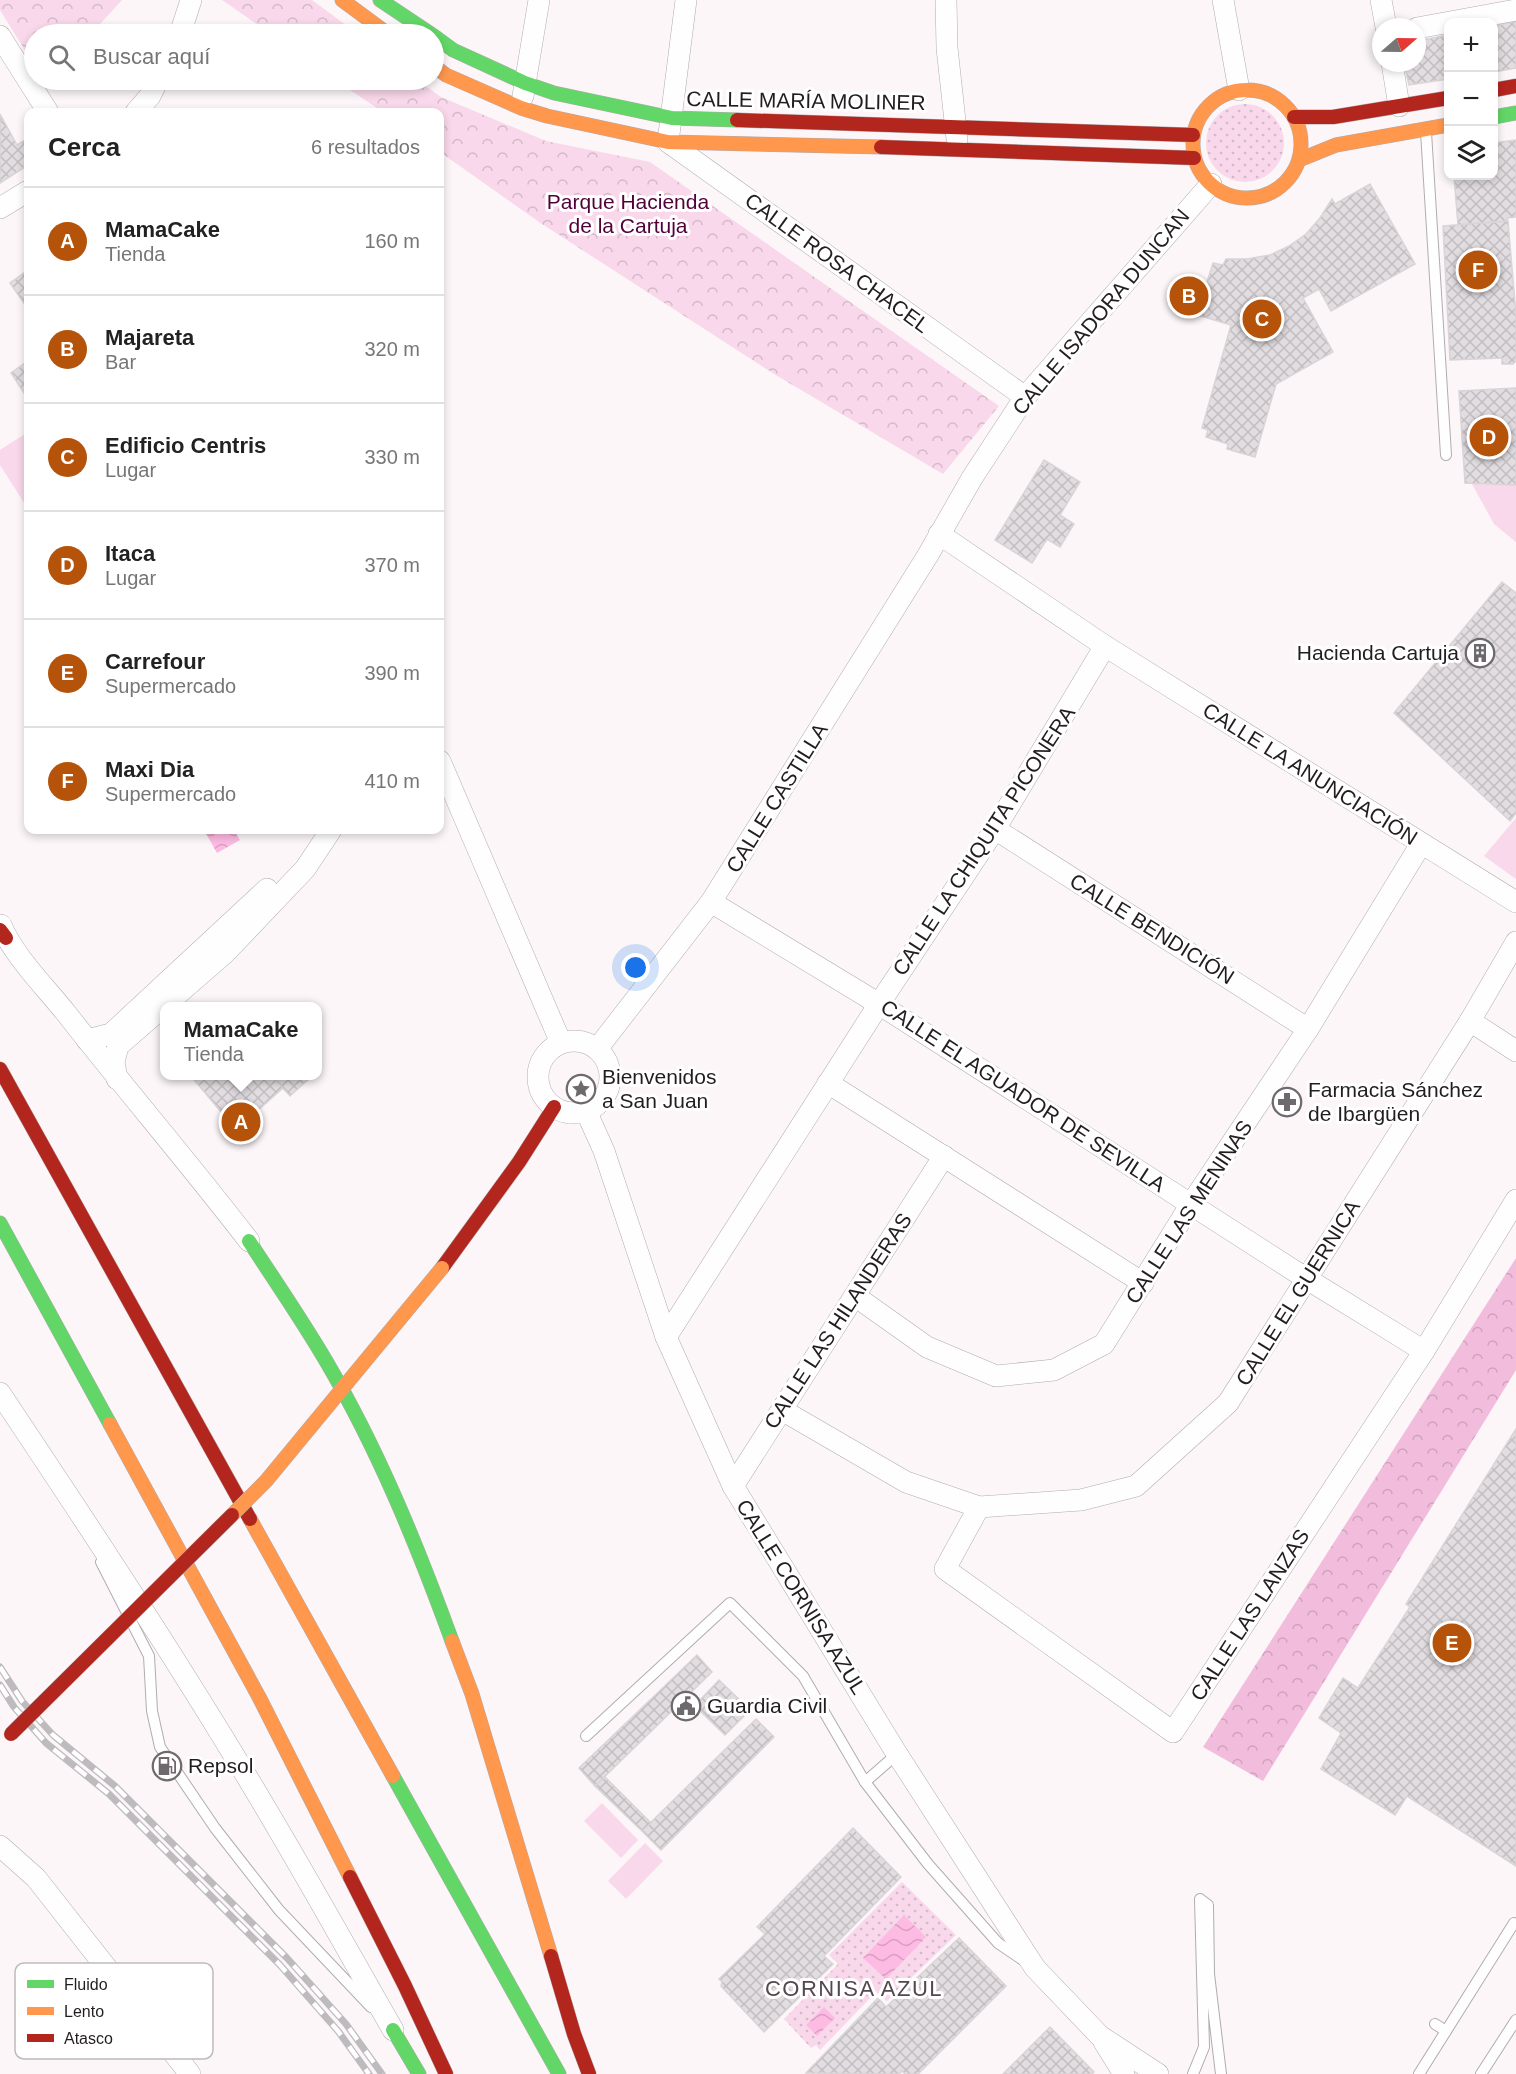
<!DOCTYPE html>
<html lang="es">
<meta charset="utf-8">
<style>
:root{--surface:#fff;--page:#f6f6f6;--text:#222;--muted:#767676;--line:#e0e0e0;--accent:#b45309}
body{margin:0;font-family:Helvetica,sans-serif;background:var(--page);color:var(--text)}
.controls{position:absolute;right:18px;top:18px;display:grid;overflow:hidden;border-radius:12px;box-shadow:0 3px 9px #0003}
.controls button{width:54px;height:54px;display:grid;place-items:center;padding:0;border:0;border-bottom:2px solid var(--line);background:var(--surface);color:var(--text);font:30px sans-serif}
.compass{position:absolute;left:1372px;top:18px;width:54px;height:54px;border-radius:50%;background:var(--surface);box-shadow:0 3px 9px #0003;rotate:70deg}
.you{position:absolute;left:636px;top:968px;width:21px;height:21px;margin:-15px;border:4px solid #fff;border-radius:50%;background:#1a73e8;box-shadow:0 0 0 9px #1a73e833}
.badge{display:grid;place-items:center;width:39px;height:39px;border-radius:50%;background:var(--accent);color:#fff;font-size:20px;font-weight:700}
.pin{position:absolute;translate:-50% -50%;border:3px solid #fff;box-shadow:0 2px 6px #0006}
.popup{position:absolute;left:160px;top:1002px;width:162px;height:78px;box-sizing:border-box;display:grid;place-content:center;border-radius:12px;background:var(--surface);filter:drop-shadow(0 2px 4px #0005);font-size:20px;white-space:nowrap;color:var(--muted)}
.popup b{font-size:22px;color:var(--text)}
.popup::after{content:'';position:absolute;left:50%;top:100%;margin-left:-12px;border:12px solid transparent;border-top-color:var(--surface)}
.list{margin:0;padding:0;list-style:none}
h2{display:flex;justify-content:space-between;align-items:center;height:78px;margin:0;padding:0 24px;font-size:26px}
h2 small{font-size:20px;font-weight:400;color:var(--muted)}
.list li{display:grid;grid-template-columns:39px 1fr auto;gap:18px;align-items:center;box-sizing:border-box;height:108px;padding:0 24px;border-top:2px solid var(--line)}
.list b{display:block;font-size:22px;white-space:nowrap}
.list p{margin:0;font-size:20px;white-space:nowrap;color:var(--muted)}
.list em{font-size:20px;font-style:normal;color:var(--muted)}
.icon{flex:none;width:33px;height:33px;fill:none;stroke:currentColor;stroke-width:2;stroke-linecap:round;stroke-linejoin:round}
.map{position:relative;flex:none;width:1516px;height:2074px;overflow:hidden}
.search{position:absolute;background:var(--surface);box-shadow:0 3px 9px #0003;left:24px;top:24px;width:420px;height:66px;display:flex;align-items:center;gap:15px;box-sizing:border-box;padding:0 21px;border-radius:33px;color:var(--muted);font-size:22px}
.panel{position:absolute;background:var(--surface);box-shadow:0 3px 9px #0003;left:24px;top:108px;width:420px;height:726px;border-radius:12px}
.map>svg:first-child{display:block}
</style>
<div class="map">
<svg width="1516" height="2074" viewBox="0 0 1516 2074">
<defs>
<pattern id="grass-dots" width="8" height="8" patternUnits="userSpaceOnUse" patternTransform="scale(1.5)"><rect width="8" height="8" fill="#f8d8ea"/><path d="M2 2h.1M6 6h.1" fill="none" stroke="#d4b9c8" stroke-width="1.8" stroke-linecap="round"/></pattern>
<pattern id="forest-crowns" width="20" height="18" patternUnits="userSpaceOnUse" patternTransform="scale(1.5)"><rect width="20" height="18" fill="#f2bddc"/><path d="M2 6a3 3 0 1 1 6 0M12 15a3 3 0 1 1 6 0" fill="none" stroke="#cfa2bc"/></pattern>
<pattern id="park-crowns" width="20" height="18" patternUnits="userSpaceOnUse" patternTransform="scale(1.5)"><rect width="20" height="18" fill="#f8d8ea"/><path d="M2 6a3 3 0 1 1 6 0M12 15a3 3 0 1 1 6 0" fill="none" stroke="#d4b9c8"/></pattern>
<pattern id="water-waves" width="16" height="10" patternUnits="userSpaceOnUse" patternTransform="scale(1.5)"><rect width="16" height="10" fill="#fdbae2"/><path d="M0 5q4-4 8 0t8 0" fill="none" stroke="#d99fc2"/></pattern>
<pattern id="building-cross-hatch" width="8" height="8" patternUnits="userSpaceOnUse" patternTransform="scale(1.5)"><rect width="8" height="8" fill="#e2dde0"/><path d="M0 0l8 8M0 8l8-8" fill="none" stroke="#c2bdc0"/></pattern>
</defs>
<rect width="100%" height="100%" fill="#fcf6f9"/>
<!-- grass -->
<g fill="url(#grass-dots)">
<circle cx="1245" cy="143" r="39"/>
<polygon points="902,1882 956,1935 887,2001 876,1992 820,2050 816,2045 811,2048 784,2019 838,1964 829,1955"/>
</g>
<!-- forest -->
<polygon fill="url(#forest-crowns)" points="1516,1258 1516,1370 1263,1781 1203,1747"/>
<!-- park -->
<g fill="url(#park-crowns)">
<polygon points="0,0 122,0 91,34 34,34 34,65 0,10"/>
<polygon points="222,0 312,0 358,34 271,34"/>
<polygon points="335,80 417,80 441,97 546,141 650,162 999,406 943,474 774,374 539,222 440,152 440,112 383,112"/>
</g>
<!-- garden -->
<g fill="#f8d8ea">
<polygon points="28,432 28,509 0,465 0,450"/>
<polygon points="1472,484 1516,485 1516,542 1494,524"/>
<polygon points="1516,818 1516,879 1484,856"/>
<polygon points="602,1803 638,1840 621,1858 584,1821"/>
<polygon points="645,1843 663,1861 626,1899 608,1881"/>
</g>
<!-- water -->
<g fill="url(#water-waves)">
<polygon points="204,830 234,830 240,840 217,853"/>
<polygon points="904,1915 926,1937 886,1979 863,1958"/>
<polygon points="824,2007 835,2018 817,2036 806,2025"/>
</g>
<!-- building -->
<g fill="url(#building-cross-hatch)" stroke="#d9d4d6" stroke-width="1.5">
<polygon points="1516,21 1516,68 1494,72 1494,26"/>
<polygon points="1448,35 1448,79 1409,85 1404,63 1417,63 1417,41"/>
<polygon points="0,114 17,145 28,138 28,165 0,183"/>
<polygon points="1516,140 1516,217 1507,218 1508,221 1458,225 1454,176 1494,176 1494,143"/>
<polygon points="1370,184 1415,264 1331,311 1319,289 1303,298 1333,352 1276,384 1255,457 1227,449 1228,444 1206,437 1208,430 1202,428 1231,325 1187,312 1195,285 1205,288 1213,263 1223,265 1226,259 1247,259 1270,255 1289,246 1306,234 1320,218 1332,199 1335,204"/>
<polygon points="1508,221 1516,315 1516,361 1513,364 1502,364 1502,358 1450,360 1443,226"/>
<polygon points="28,270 28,309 10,283"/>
<polygon points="28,361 28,399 11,373"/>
<polygon points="1516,388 1516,485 1465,483 1459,391"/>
<polygon points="1044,460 1080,482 1060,515 1074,524 1060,547 1047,539 1032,563 995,540"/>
<polygon points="1502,582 1516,593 1516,813 1510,821 1394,713"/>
<polygon points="191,1076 272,1076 283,1088 255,1113 246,1142"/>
<polygon points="272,1076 312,1076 290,1096"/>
<polygon points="1516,1429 1516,1866 1407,1796 1395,1815 1321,1769 1341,1733 1319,1718 1343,1678 1358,1688 1410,1607 1406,1604"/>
<polygon points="697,1655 712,1672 595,1786 579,1768"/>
<polygon points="719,1680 750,1710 725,1735 697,1708 703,1702 700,1700"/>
<polygon points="756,1719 774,1737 661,1850 642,1831"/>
<polygon points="605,1777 651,1823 642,1831 595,1786"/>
<polygon points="853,1828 901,1877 824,1956 833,1964 764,2032 721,1986 722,1982 719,1979 765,1934 757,1927"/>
<polygon points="959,1938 1006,1986 918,2074 905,2074 902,2071 899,2074 806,2073 878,1998 886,2007"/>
<polygon points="1050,2027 1094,2072 1092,2074 1003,2074"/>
</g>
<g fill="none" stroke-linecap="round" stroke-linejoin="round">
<!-- lane casing -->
<g stroke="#b1acaf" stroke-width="12">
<g id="lane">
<polyline points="1426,132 1446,455"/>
<polyline points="101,1562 149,1656 152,1711 160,1747 215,1828 279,1910 371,2007"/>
<polyline points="586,1736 730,1603 803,1676 865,1782 928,1864 998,1943 1023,1960"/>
<polyline points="865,1782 897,1754"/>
<polyline points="1435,2024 1446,2031"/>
<polyline points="1193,2074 1204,2047 1200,1899 1208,1905 1209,1974 1221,2074"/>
<polyline points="1419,2074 1514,1923"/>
<polyline points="1481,2074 1516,2020"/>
</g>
</g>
<!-- street casing -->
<g stroke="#b1acaf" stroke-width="22">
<g id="street">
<polyline points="686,0 668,142 1025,397"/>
<polyline points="946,0 947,48 957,139"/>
<polyline points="1223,0 1239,90"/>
<polyline points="1381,0 1386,27"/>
<polyline points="1417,28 1516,10"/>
<polyline points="180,34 191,0"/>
<polyline points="0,36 48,112"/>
<polyline points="1392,63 1399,106"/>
<polyline points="523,96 539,0"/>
<polyline points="136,112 150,96 158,80"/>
<polyline points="0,208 28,191"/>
<polyline points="939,534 1105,646 1516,902"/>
<polyline points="440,761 561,1043"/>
<polyline points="995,829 1308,1029"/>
<polyline points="711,902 879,1004 1307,1279 1424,1351"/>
<path d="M 1,925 C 13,955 46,988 66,1013 C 126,1090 189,1163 249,1241"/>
<polyline points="1470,1021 1516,1051"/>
<polyline points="87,1040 111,1034 267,889"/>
<circle cx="574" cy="1077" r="36"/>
<polyline points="597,1049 711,902 928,555 972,478 1025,397 1211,184"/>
<polyline points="117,1079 114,1062 118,1046 225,953 305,869 331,830"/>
<polyline points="828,1083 1143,1283"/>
<polyline points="586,1111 604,1151 666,1337 733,1486 897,1754 1035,1968 1100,2036 1158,2074"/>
<polyline points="855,1296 927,1347 996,1376 1054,1370 1104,1344 1191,1204 1308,1029 1421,844"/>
<polyline points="666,1337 879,1004 995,829 1105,646"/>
<path d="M 0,1393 C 98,1540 196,1688 285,1841 C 322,1904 357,1967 393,2030"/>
<polyline points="782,1410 906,1482 979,1507 1081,1500 1136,1486 1228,1403 1470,1021 1516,942"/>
<polyline points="733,1486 944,1156"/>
<polyline points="979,1507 945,1569 1173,1732 1424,1351 1516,1200"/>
<polyline points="0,1846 36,1878 190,2074"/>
<polyline points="1104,2042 1124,2074"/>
</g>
</g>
<!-- fast casing -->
<g stroke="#b1acaf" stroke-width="15">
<g id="fast">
<polyline points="380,0 431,34"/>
<polyline points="434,36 453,50 525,83 554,93 672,118 737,120"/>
<polyline points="1494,117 1516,113"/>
<polyline points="0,1223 110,1424"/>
<path d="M 249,1241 C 275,1281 302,1320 326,1361 C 378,1449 417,1545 452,1641"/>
<polyline points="393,1776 559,2074"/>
<polyline points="393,2030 419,2074"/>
</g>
</g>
<!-- slow casing -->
<g stroke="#b1acaf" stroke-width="15">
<g id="slow">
<polyline points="342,0 388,34"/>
<polyline points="434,66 446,75 521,108 547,116 668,142 881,147"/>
<circle cx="1247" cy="144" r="54"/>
<polyline points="1299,160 1336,145 1448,125"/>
<polyline points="110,1424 259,1697 350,1877"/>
<polyline points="250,1519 393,1776"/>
<polyline points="452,1641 472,1694 551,1956"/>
</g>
</g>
<!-- jam casing -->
<g stroke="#b1acaf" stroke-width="15">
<g id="jam">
<polyline points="1494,90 1516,86"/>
<polyline points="1294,117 1333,117 1448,98"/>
<polyline points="737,120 1193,135"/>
<polyline points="881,147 1194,158"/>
<polyline points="0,930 6,938"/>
<polyline points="0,1069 250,1519"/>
<polyline points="442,1268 519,1162 554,1107"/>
<polyline points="350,1877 405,1986 446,2074"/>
<polyline points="551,1956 574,2034 589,2074"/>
</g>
</g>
<!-- lane -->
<use href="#lane" stroke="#fffefe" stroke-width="10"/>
<!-- street -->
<use href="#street" stroke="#fffefe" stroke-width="21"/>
<!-- fast -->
<use href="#fast" stroke="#63d668" stroke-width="14"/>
<!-- slow -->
<use href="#slow" stroke="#ff974d" stroke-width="14"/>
<!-- jam -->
<use href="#jam" stroke="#b3261e" stroke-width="14"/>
<!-- rail casing -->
<g stroke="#bdbbbd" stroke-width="7">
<g id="rail">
<polyline points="0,1667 22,1701 53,1735 115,1786 287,1958 346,2024 382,2074"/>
<polyline points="0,1685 14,1707 46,1743 109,1794 280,1965 338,2031 369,2074"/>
</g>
</g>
<!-- rail -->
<use href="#rail" stroke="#fff" stroke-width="4.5" stroke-dasharray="14" stroke-linecap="butt"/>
<!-- slow-bridge casing -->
<g stroke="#b1acaf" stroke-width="15" stroke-linecap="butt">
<polyline id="slow-bridge" points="232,1515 266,1481 442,1268"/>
</g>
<!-- jam-bridge casing -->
<g stroke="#b1acaf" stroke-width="15" stroke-linecap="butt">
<polyline id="jam-bridge" points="11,1734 232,1515"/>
</g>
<!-- slow-bridge -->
<use href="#slow-bridge" stroke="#ff974d" stroke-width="14"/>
<!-- jam-bridge -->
<use href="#jam-bridge" stroke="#b3261e" stroke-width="14"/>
</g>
<!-- icons -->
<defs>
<g id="building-ring" transform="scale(1.5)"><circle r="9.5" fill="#fff" stroke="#6e696c" stroke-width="1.5"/><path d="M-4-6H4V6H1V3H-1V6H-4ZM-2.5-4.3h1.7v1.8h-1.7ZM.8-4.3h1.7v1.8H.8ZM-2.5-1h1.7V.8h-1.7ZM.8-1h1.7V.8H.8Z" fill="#6e696c"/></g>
<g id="sight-ring" transform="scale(1.5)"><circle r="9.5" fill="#fff" stroke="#6e696c" stroke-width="1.5"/><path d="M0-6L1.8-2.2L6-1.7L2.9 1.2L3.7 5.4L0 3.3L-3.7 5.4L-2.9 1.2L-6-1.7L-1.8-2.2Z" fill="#6e696c"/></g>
<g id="pharmacy-ring" transform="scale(1.5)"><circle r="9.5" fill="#fff" stroke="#6e696c" stroke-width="1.5"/><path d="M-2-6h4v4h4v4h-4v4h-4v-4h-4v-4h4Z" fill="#6e696c"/></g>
<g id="civic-ring" transform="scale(1.5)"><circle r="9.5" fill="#fff" stroke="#6e696c" stroke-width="1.5"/><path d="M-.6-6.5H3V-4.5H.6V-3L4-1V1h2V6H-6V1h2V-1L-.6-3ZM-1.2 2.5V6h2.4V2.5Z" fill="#6e696c"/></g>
<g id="fuel-ring" transform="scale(1.5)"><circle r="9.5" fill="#fff" stroke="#6e696c" stroke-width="1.5"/><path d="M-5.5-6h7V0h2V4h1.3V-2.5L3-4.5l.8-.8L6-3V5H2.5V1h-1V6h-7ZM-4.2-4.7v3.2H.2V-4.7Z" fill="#6e696c"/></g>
</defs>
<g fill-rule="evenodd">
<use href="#building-ring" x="1480" y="653"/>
<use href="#sight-ring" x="581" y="1089"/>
<use href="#pharmacy-ring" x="1287" y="1102"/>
<use href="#civic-ring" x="686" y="1706"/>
<use href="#fuel-ring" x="167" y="1766"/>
</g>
<g text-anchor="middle" stroke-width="6" stroke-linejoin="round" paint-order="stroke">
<!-- street labels -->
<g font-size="21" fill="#221d20" stroke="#fff">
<text transform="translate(806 101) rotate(1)" y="7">CALLE MARÍA MOLINER</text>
<text transform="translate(837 263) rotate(36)" y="7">CALLE ROSA CHACEL</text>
<text transform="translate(1101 312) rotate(-50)" y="7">CALLE ISADORA DUNCAN</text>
<text transform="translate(1310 774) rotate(32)" y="7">CALLE LA ANUNCIACIÓN</text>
<text transform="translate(777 798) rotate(-58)" y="7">CALLE CASTILLA</text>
<text transform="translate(984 841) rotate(-57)" y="7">CALLE LA CHIQUITA PICONERA</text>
<text transform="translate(1152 929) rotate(32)" y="7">CALLE BENDICIÓN</text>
<text transform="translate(1023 1096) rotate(33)" y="7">CALLE EL AGUADOR DE SEVILLA</text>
<text transform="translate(1189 1212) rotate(-57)" y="7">CALLE LAS MENINAS</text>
<text transform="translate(1298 1293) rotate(-58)" y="7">CALLE EL GUERNICA</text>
<text transform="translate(838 1321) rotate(-57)" y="7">CALLE LAS HILANDERAS</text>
<text transform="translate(801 1597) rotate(58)" y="7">CALLE CORNISA AZUL</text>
<text transform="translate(1250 1615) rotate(-57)" y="7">CALLE LAS LANZAS</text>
</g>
<!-- park labels -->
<g font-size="21" fill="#51003a" stroke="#fff">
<text x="628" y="209">Parque Hacienda<tspan x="628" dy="24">de la Cartuja</tspan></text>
</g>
<!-- poi labels -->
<g font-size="21" fill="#221d20" stroke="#fff" text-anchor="start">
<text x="1459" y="660" text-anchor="end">Hacienda Cartuja</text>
<text x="602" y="1084">Bienvenidos<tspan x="602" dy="24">a San Juan</tspan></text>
<text x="1308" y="1097">Farmacia Sánchez<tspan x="1308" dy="24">de Ibargüen</tspan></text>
<text x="707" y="1713">Guardia Civil</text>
<text x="188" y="1773">Repsol</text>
</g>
<!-- neighbourhood labels -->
<g font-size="22" letter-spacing="1.5" fill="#54484f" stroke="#fff">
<text x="854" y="1996">CORNISA AZUL</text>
</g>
</g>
<!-- legend -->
<rect x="15" y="1963" width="198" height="96" rx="9" fill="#fff" stroke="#bdbbbc" stroke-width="1.5"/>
<rect x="27" y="1980" width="27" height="8" fill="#63d668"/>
<rect x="27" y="2007" width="27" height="8" fill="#ff974d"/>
<rect x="27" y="2034" width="27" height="8" fill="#b3261e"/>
<g font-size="16" fill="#221d20">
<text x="64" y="1990">Fluido</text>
<text x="64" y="2017">Lento</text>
<text x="64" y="2044">Atasco</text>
</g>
</svg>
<div class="controls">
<button>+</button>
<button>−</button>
<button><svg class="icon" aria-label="layers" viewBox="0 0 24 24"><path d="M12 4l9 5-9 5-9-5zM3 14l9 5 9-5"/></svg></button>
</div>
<svg class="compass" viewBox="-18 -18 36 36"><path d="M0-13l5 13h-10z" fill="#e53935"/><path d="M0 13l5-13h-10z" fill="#767676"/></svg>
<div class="you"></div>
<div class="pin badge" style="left:241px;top:1122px">A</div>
<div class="popup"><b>MamaCake</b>Tienda</div>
<div class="pin badge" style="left:1189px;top:296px">B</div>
<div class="pin badge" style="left:1262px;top:319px">C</div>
<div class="pin badge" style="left:1489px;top:437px">D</div>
<div class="pin badge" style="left:1452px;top:1643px">E</div>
<div class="pin badge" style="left:1478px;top:270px">F</div>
<div class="search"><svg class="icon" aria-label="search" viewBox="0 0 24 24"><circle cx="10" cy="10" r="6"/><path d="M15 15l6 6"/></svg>Buscar aquí</div>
<section class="panel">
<h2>Cerca<small>6 resultados</small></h2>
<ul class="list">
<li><span class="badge">A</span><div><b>MamaCake</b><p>Tienda</p></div><em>160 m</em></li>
<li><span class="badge">B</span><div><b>Majareta</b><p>Bar</p></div><em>320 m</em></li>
<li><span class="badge">C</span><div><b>Edificio Centris</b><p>Lugar</p></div><em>330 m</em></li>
<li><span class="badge">D</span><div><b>Itaca</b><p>Lugar</p></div><em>370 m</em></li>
<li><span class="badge">E</span><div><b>Carrefour</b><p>Supermercado</p></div><em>390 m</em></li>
<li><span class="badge">F</span><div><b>Maxi Dia</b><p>Supermercado</p></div><em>410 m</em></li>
</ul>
</section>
</div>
